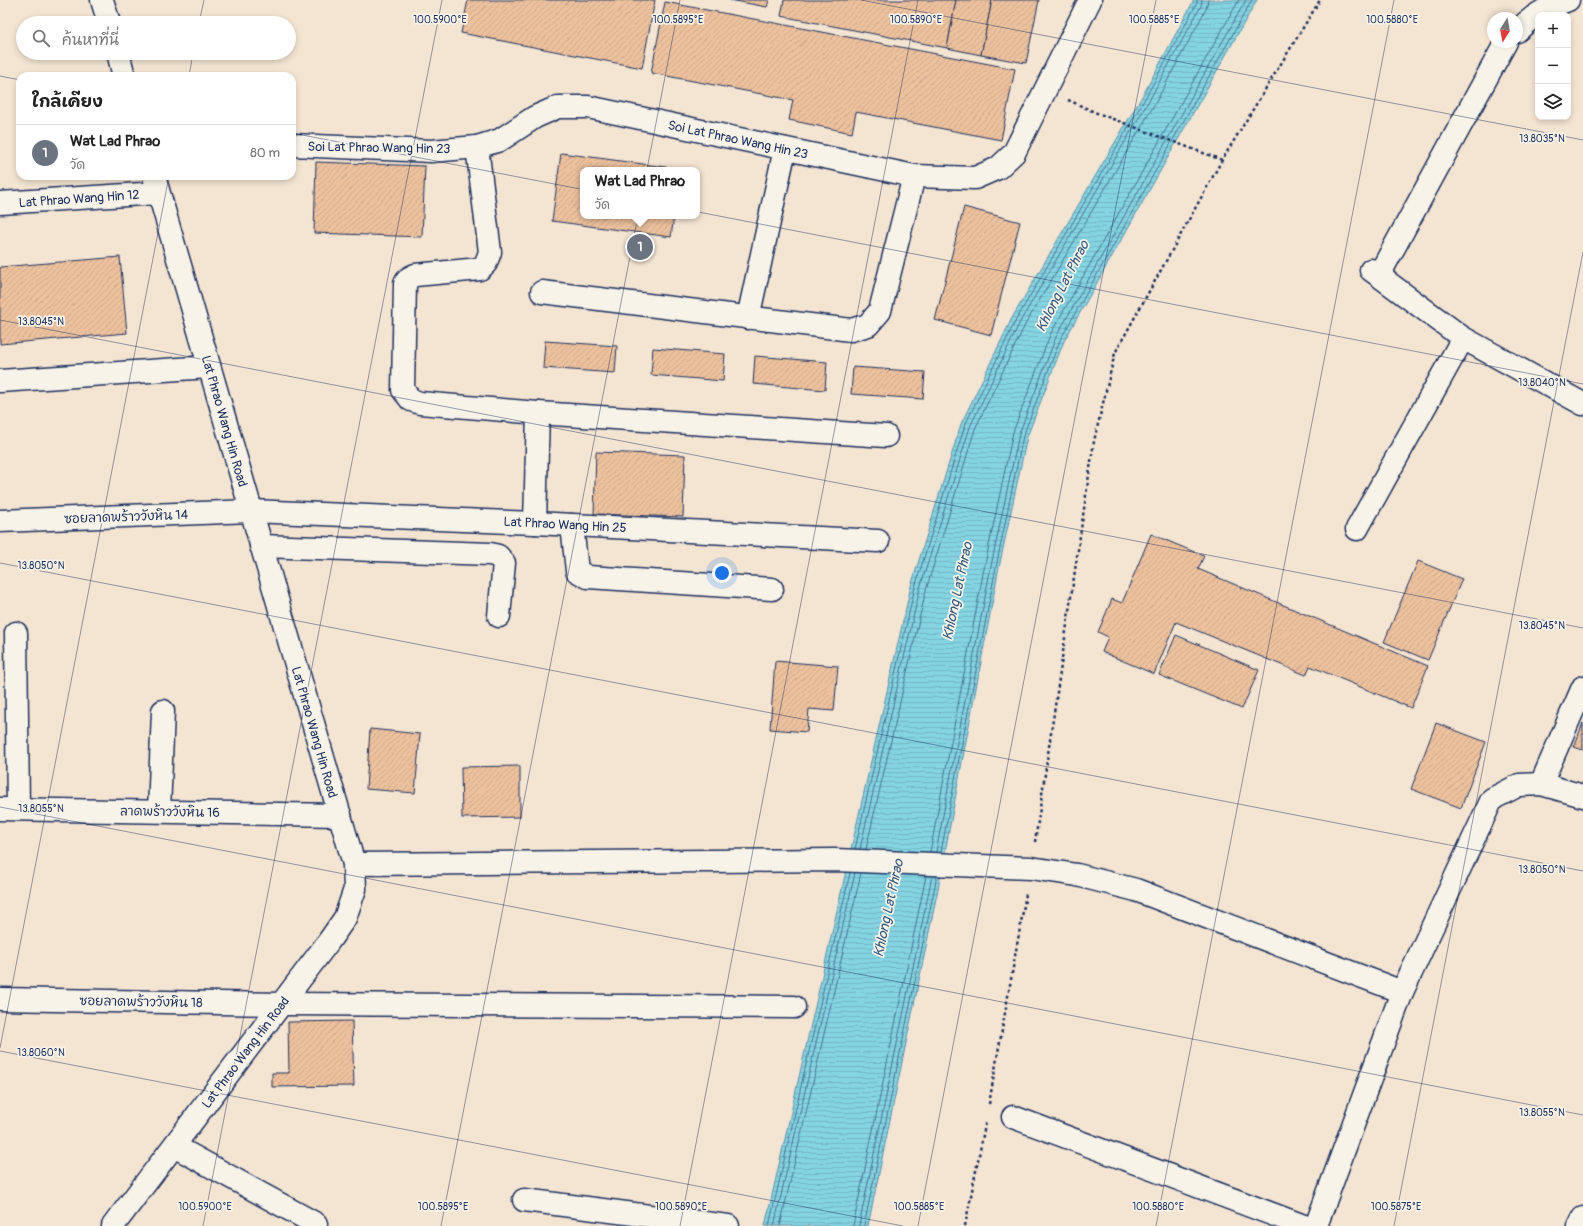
<!DOCTYPE html>
<html lang="th">
<meta charset="utf-8">
<style>
:root{--surface:#fff;--page:#f2f2f2;--text:#222;--muted:#767676;--line:#e0e0e0;--accent:#ea580c}
body{margin:0;font-family:Pangolin,"Playpen Sans Thai",sans-serif;background:var(--page);color:var(--text)}
.controls{position:absolute;right:12px;top:12px;display:grid;overflow:hidden;border-radius:8px;box-shadow:0 2px 6px #0003}
.controls button{width:36px;height:36px;display:grid;place-items:center;padding:0;border:0;border-bottom:1px solid var(--line);background:var(--surface);color:var(--text);font:20px sans-serif}
.compass{position:absolute;left:1487px;top:12px;width:36px;height:36px;border-radius:50%;background:var(--surface);box-shadow:0 2px 6px #0003;rotate:191deg}
.you{position:absolute;left:722px;top:573px;width:14px;height:14px;margin:-10px;border:3px solid #fff;border-radius:50%;background:#1a73e8;box-shadow:0 0 0 6px #1a73e833}
.badge{display:grid;place-items:center;width:26px;height:26px;border-radius:50%;background:var(--accent);color:#fff;font-size:13px;font-weight:700}
.pin{position:absolute;translate:-50% -50%;border:2px solid #fff;box-shadow:0 1px 4px #0006}
.popup{position:absolute;left:580px;top:167px;width:120px;height:52px;box-sizing:border-box;display:grid;place-content:center;border-radius:8px;background:var(--surface);filter:drop-shadow(0 1px 3px #0005);font-size:13px;white-space:nowrap;color:var(--muted)}
.popup b{font-size:15px;color:var(--text)}
.popup::after{content:'';position:absolute;left:50%;top:100%;margin-left:-8px;border:8px solid transparent;border-top-color:var(--surface)}
.list{margin:0;padding:0;list-style:none}
h2{display:flex;justify-content:space-between;align-items:center;height:52px;margin:0;padding:0 16px;font-size:17px}
h2 small{font-size:13px;font-weight:400;color:var(--muted)}
.list li{display:grid;grid-template-columns:26px 1fr auto;gap:12px;align-items:center;box-sizing:border-box;height:56px;padding:0 16px;border-top:1px solid var(--line)}
.list b{display:block;font-size:15px;white-space:nowrap}
.list p{margin:0;font-size:13px;white-space:nowrap;color:var(--muted)}
.list em{font-size:13px;font-style:normal;color:var(--muted)}
.icon{flex:none;width:22px;height:22px;fill:none;stroke:currentColor;stroke-width:2;stroke-linecap:round;stroke-linejoin:round}
.map{position:relative;flex:none;width:1583px;height:1226px;overflow:hidden}
.search{position:absolute;background:var(--surface);box-shadow:0 2px 6px #0003;left:16px;top:16px;width:280px;height:44px;display:flex;align-items:center;gap:10px;box-sizing:border-box;padding:0 14px;border-radius:22px;color:var(--muted);font-size:15px}
.panel{position:absolute;background:var(--surface);box-shadow:0 2px 6px #0003;left:16px;top:72px;width:280px;height:108px;border-radius:12px}
.map>svg:first-child{display:block}
</style>
<div class="map">
<svg width="1583" height="1226" viewBox="0 0 1583 1226">
<defs>
<pattern id="water-rules" width="6" height="5" patternUnits="userSpaceOnUse"><rect width="6" height="5" fill="#85d4e2"/><path d="M0 2.5h6" fill="none" stroke="#72b6c4"/></pattern>
<pattern id="building-hatch" width="6" height="6" patternUnits="userSpaceOnUse"><rect width="6" height="6" fill="#edc19d"/><path d="M-1 1l2-2M0 6l6-6M5 7l2-2" fill="none" stroke="#cba68a"/></pattern>
</defs>
<rect width="100%" height="100%" fill="#f4e4d2"/>
<filter id="ink" filterUnits="userSpaceOnUse"><feTurbulence type="fractalNoise" baseFrequency=".025" numOctaves="2"/><feDisplacementMap in="SourceGraphic" scale="8" xChannelSelector="R" yChannelSelector="G"/><feConvolveMatrix kernelMatrix="1 2 1 2 8 2 1 2 1" color-interpolation-filters="sRGB"/></filter>
<g filter="url(#ink)">
<!-- water -->
<polygon fill="url(#water-rules)" stroke="#5b92ad" points="1194,0 1257,0 1064,341 1027,437 998,572 938,889 868,1226 765,1226 911,586 961,424 1012,318 1144,93"/>
<g fill="none" stroke-linecap="round" stroke-linejoin="round">
<!-- shore -->
<g stroke="#457193" stroke-width="1">
<polyline points="855,849 915,587 965,425 1016,320 1147,95 1197,3 1197,0"/>
<polyline points="860,849 920,588 970,427 1020,322 1151,97 1201,6 1202,0"/>
<polyline points="866,849 926,590 975,429 1025,325 1157,100 1206,9 1208,0"/>
<polyline points="930,852 984,569 1013,432 1050,335 1239,0"/>
<polyline points="936,852 990,571 1019,434 1056,337 1246,0"/>
<polyline points="941,852 995,572 1023,436 1060,340 1252,0"/>
<polyline points="769,1226 850,873"/>
<polyline points="774,1226 855,873"/>
<polyline points="780,1226 861,873"/>
<polyline points="853,1226 926,876"/>
<polyline points="859,1226 932,876"/>
<polyline points="864,1226 937,876"/>
</g>
</g>
<!-- building -->
<g fill="url(#building-hatch)" stroke="#1b2f5e">
<polygon points="468,0 655,0 642,68 461,33"/>
<polygon points="730,0 769,0 767,7"/>
<polygon points="784,0 956,0 947,48 781,16"/>
<polygon points="956,0 992,0 981,55 947,48"/>
<polygon points="992,0 1039,0 1026,63 981,55"/>
<polygon points="665,2 1015,69 1001,140 856,112 852,133 789,120 793,100 651,73"/>
<polygon points="561,153 680,169 583,170 583,216 674,216 671,237 552,221"/>
<polygon points="316,162 425,166 422,237 314,233"/>
<polygon points="964,207 1020,222 991,335 935,320"/>
<polygon points="120,257 127,333 0,344 0,267"/>
<polygon points="545,341 617,346 615,373 543,368"/>
<polygon points="653,348 725,354 723,381 651,375"/>
<polygon points="755,356 827,362 825,390 753,384"/>
<polygon points="853,367 925,372 923,399 851,394"/>
<polygon points="596,452 685,455 683,517 594,514"/>
<polygon points="1151,534 1204,556 1198,569 1428,666 1411,708 1310,666 1306,675 1176,622 1154,674 1102,652 1108,637 1098,632 1112,599 1122,603"/>
<polygon points="1418,561 1462,579 1428,660 1384,642"/>
<polygon points="1176,635 1259,670 1242,709 1159,675"/>
<polygon points="775,661 838,666 834,711 809,709 807,732 770,729"/>
<polygon points="1436,723 1486,742 1461,808 1411,789"/>
<polygon points="1583,723 1583,750 1574,747"/>
<polygon points="370,729 420,734 415,793 366,789"/>
<polygon points="520,766 520,817 462,818 461,767"/>
<polygon points="352,1021 354,1086 272,1087 272,1073 289,1073 288,1022"/>
</g>
<g fill="none" stroke-linecap="round" stroke-linejoin="round">
<!-- minor casing -->
<g stroke="#1b2f5e" stroke-width="25">
<g id="minor">
<path d="M 1517,31 C 1532,16 1549,6 1568,0"/>
<polyline points="292,145 431,151 477,147 500,140 535,117 558,107 588,107 914,176 975,178 998,168 1014,153 1090,0"/>
<polyline points="477,147 490,252 486,263 480,269 415,275 409,278 405,283 403,390 411,400 420,403 538,413 886,436"/>
<polyline points="0,203 158,193"/>
<polyline points="1371,270 1463,338 1583,404"/>
<polyline points="1379,275 1506,42"/>
<polyline points="542,292 851,330 868,325 880,311 914,176"/>
<polyline points="748,318 785,149"/>
<polyline points="0,381 209,367"/>
<polyline points="0,521 251,511 535,523 878,541"/>
<polyline points="535,523 538,413"/>
<polyline points="572,525 577,571 588,577 772,589"/>
<polyline points="1357,529 1463,338"/>
<polyline points="261,546 490,554 498,556 504,563 499,616"/>
<polyline points="16,633 18,809"/>
<polyline points="1541,784 1583,687"/>
<polyline points="0,809 340,815"/>
<polyline points="159,811 163,711"/>
<polyline points="354,864 835,860 1031,868 1077,875 1136,890 1402,992"/>
<polyline points="0,999 282,1004 794,1007"/>
<polyline points="1013,1117 1304,1226"/>
<polyline points="174,1146 316,1224"/>
<polyline points="524,1200 728,1226"/>
<polyline points="1316,1226 1402,992 1492,799 1519,785 1541,784 1583,796"/>
<polyline points="1579,1226 1583,1218"/>
</g>
</g>
<!-- major casing -->
<g stroke="#1b2f5e" stroke-width="25">
<g id="major">
<polyline points="102,0 109,23"/>
<polyline points="118,53 124,76"/>
<polyline points="113,1226 329,941 345,918 355,889 354,864 154,176"/>
</g>
</g>
<!-- path -->
<g stroke="#1b2f5e" stroke-width="2.5" stroke-dasharray="3 3" stroke-linecap="butt">
<polyline points="1068,100 1097,113 1222,160"/>
<polyline points="1035,842 1094,441 1115,353 1222,160 1320,0"/>
<polyline points="989,1104 1026,894"/>
<polyline points="965,1226 986,1120"/>
</g>
<!-- minor -->
<use href="#minor" stroke="#f7f3e8" stroke-width="22"/>
<!-- major -->
<use href="#major" stroke="#f7f3e8" stroke-width="22"/>
</g>
</g>
<!-- ticks -->
<path fill="none" stroke="#1b2f5e" stroke-width="1" stroke-opacity="0.45" d="M 861,0 L 1583,140M 199,23 L 204,0M 0,76 L 20,80M 189,76 L 193,53M 292,133 L 1583,384M 0,320 L 1583,628M 0,563 L 1583,871M 0,807 L 1583,1115M 0,1048 L 169,176M 0,1051 L 903,1226M 203,1226 L 442,0M 441,1226 L 680,0M 680,1226 L 918,0M 918,1226 L 1156,0M 1156,1226 L 1394,0M 1394,1226 L 1583,252"/>
<g text-anchor="middle" stroke-width="3.5" stroke-linejoin="round" paint-order="stroke">
<!-- street labels -->
<g font-size="13" fill="#1b2f5e" stroke="#f7f3e8">
<text transform="translate(738 139) rotate(12)" y="5">Soi Lat Phrao Wang Hin 23</text>
<text transform="translate(379 147) rotate(1)" y="5">Soi Lat Phrao Wang Hin 23</text>
<text transform="translate(79 198) rotate(-4)" y="5">Lat Phrao Wang Hin 12</text>
<text transform="translate(225 421) rotate(74)" y="5">Lat Phrao Wang Hin Road</text>
<text transform="translate(126 516) rotate(-2)" y="5">ซอยลาดพร้าววังหิน 14</text>
<text transform="translate(565 524) rotate(3)" y="5">Lat Phrao Wang Hin 25</text>
<text transform="translate(315 732) rotate(74)" y="5">Lat Phrao Wang Hin Road</text>
<text transform="translate(170 811) rotate(1)" y="5">ลาดพร้าววังหิน 16</text>
<text transform="translate(141 1001) rotate(1)" y="5">ซอยลาดพร้าววังหิน 18</text>
<text transform="translate(245 1052) rotate(-53)" y="5">Lat Phrao Wang Hin Road</text>
</g>
<!-- water labels -->
<g font-size="14" font-style="italic" fill="#36587f" stroke="#f7f3e8">
<text transform="translate(1062 286) rotate(-63)" y="5">Khlong Lat Phrao</text>
<text transform="translate(957 591) rotate(-78)" y="5">Khlong Lat Phrao</text>
<text transform="translate(888 908) rotate(-78)" y="5">Khlong Lat Phrao</text>
</g>
</g>
<g font-size="10" text-anchor="middle" fill="#1b2f5e" stroke="#f7f3e8" stroke-width="3.5" stroke-linejoin="round" paint-order="stroke">
<text x="440" y="23">100.5900°E</text>
<text x="678" y="23">100.5895°E</text>
<text x="916" y="23">100.5890°E</text>
<text x="1154" y="23">100.5885°E</text>
<text x="1392" y="23">100.5880°E</text>
<text x="1542" y="142">13.8035°N</text>
<text x="41" y="325">13.8045°N</text>
<text x="1542" y="386">13.8040°N</text>
<text x="41" y="569">13.8050°N</text>
<text x="1542" y="629">13.8045°N</text>
<text x="41" y="812">13.8055°N</text>
<text x="1542" y="873">13.8050°N</text>
<text x="41" y="1056">13.8060°N</text>
<text x="1542" y="1116">13.8055°N</text>
<text x="205" y="1210">100.5900°E</text>
<text x="443" y="1210">100.5895°E</text>
<text x="681" y="1210">100.5890°E</text>
<text x="919" y="1210">100.5885°E</text>
<text x="1158" y="1210">100.5880°E</text>
<text x="1396" y="1210">100.5875°E</text>
</g>
</svg>
<div class="controls">
<button>+</button>
<button>−</button>
<button><svg class="icon" aria-label="layers" viewBox="0 0 24 24"><path d="M12 4l9 5-9 5-9-5zM3 14l9 5 9-5"/></svg></button>
</div>
<svg class="compass" viewBox="-18 -18 36 36"><path d="M0-13l5 13h-10z" fill="#e53935"/><path d="M0 13l5-13h-10z" fill="#767676"/></svg>
<div class="you"></div>
<div class="pin badge" style="left:640px;top:247px;background:#6b7280">1</div>
<div class="popup"><b>Wat Lad Phrao</b>วัด</div>
<div class="search"><svg class="icon" aria-label="search" viewBox="0 0 24 24"><circle cx="10" cy="10" r="6"/><path d="M15 15l6 6"/></svg>ค้นหาที่นี่</div>
<section class="panel">
<h2>ใกล้เคียง<small></small></h2>
<ul class="list">
<li><span class="badge" style="background:#6b7280">1</span><div><b>Wat Lad Phrao</b><p>วัด</p></div><em>80 m</em></li>
</ul>
</section>
</div>
